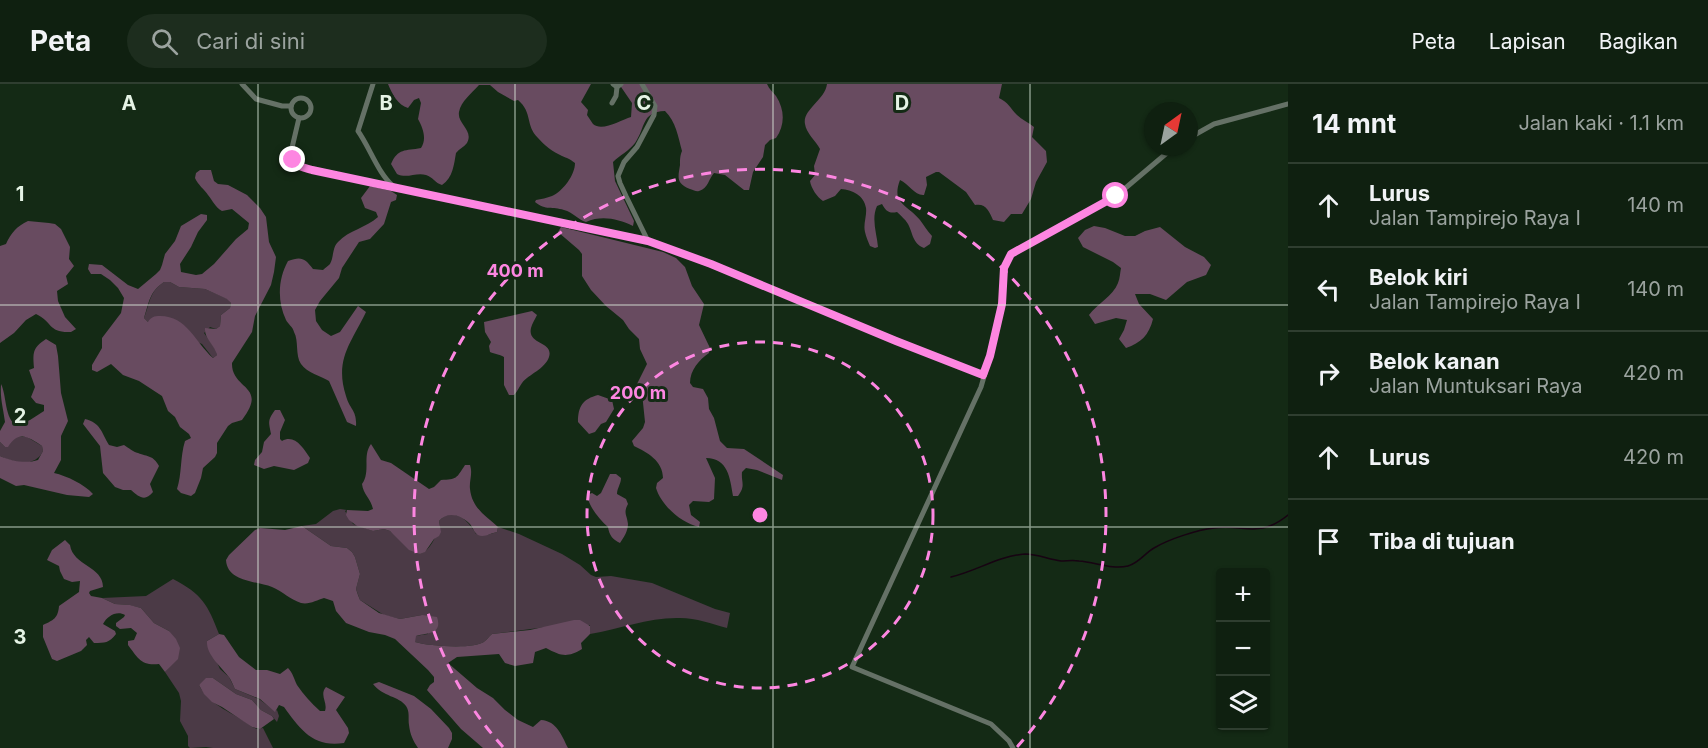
<!DOCTYPE html>
<html lang="id">
<meta charset="utf-8">
<style>
:root{--surface:#0f2010;--page:#1d2d1e;--text:#f1f3f6;--muted:#9ba39f;--line:#2f3e30}
body{margin:0;font-family:Inter,sans-serif;background:var(--page);color:var(--text)}
.controls{position:absolute;right:18px;bottom:18px;display:grid;overflow:hidden;border-radius:6px;box-shadow:0 2px 4px #0004}
.controls button{width:54px;height:54px;display:grid;place-items:center;padding:0;border:0;border-bottom:2px solid var(--line);background:var(--surface);color:var(--text);font:30px sans-serif}
.compass{position:absolute;left:1144px;top:18px;width:54px;height:54px;border-radius:50%;background:var(--surface);box-shadow:0 2px 4px #0004;rotate:33deg}
.stop{position:absolute;width:18px;height:18px;margin:-14px;border:4px solid #fd86e1;border-radius:50%;background:#fff}
.stop.end{background:#fd86e1;border-color:#fff;box-shadow:0 2px 6px #0008}
.list{margin:0;padding:0;list-style:none}
h2{display:flex;justify-content:space-between;align-items:center;height:78px;margin:0;padding:0 24px;font-size:26px}
h2 small{font-size:20px;font-weight:400;color:var(--muted)}
.list li{display:grid;grid-template-columns:39px 1fr auto;gap:18px;align-items:center;box-sizing:border-box;height:84px;padding:0 24px;border-top:2px solid var(--line)}
.list b{display:block;font-size:22px;white-space:nowrap}
.list p{margin:0;font-size:20px;white-space:nowrap;color:var(--muted)}
.list em{font-size:20px;font-style:normal;color:var(--muted)}
.icon{flex:none;width:33px;height:33px;fill:none;stroke:currentColor;stroke-width:2;stroke-linecap:round;stroke-linejoin:round}
.map{position:relative;flex:none;width:1288px;height:664px;overflow:hidden}
header{display:flex;align-items:center;gap:36px;box-sizing:border-box;height:84px;padding:0 30px;background:var(--surface);border-bottom:2px solid var(--line)}
header strong{font-size:28px}
nav{display:flex;gap:33px;margin-inline-start:auto;font-size:21px}
.search{width:420px;height:54px;background:var(--page);display:flex;align-items:center;gap:15px;box-sizing:border-box;padding:0 21px;border-radius:33px;color:var(--muted);font-size:22px}
main{display:flex}
aside{flex:1;background:var(--surface)}
.map>svg:first-child{display:block}
</style>
<header>
<strong>Peta</strong>
<div class="search"><svg class="icon" aria-label="search" viewBox="0 0 24 24"><circle cx="10" cy="10" r="6"/><path d="M15 15l6 6"/></svg>Cari di sini</div>
<nav><a>Peta</a><a>Lapisan</a><a>Bagikan</a></nav>
</header>
<main>
<div class="map">
<svg width="1288" height="664" viewBox="0 0 1288 664">
<rect width="100%" height="100%" fill="#142a15"/>
<!-- green -->
<g fill="#4b3a46">
<path d="M 164,198 L 170,198 L 179,203 L 205,205 L 228,215 L 231,219 L 230,224 L 221,231 L 220,242 L 216,245 L 210,243 L 204,249 L 216,266 L 217,271 L 213,274 L 202,260 L 148,238 L 144,234 C 150,219 149,208 164,198 Z"/>
<path d="M 16,353 L 27,353 L 42,362 L 43,367 C 35,384 14,379 0,372 L 0,358 L 5,363 L 8,362 L 12,356 Z"/>
<path d="M 340,425 L 347,426 L 345,427 L 353,440 L 373,447 L 384,445 L 390,447 L 420,470 C 431,466 435,453 440,442 L 439,437 C 453,422 468,436 476,450 L 487,451 L 497,448 L 498,443 L 519,450 L 562,470 L 580,481 L 591,491 L 596,493 L 611,492 L 652,499 L 715,525 L 730,529 L 727,544 C 712,540 696,534 680,534 C 650,533 620,545 590,550 L 590,541 L 546,543 L 492,550 C 489,552 488,555 485,557 C 475,566 428,562 415,558 L 415,552 L 428,550 L 422,531 L 400,535 L 384,531 L 360,516 L 356,505 L 360,490 L 355,473 L 352,468 L 347,464 L 331,462 L 302,442 L 316,440 L 333,427 Z"/>
<path d="M 173,495 C 202,510 208,521 219,550 L 207,557 L 220,585 L 229,593 L 235,605 L 259,615 L 275,627 L 277,626 L 279,632 L 277,638 L 272,632 L 261,626 L 252,616 L 236,610 L 213,594 L 199,601 C 210,623 234,628 252,643 L 257,645 L 263,644 L 273,664 L 213,664 L 206,663 L 190,664 L 188,662 L 188,652 L 180,637 L 181,617 L 179,609 L 165,588 L 178,574 L 169,547 L 154,539 L 141,524 L 129,521 L 115,520 L 102,514 L 146,512 Z"/>
</g>
<!-- forest -->
<g fill="#684b60" fill-rule="evenodd">
<path d="M 388,0 L 591,0 L 581,18 L 588,26 L 587,31 C 589,34 591,37 593,40 C 602,48 621,36 631,33 L 632,19 L 619,0 L 767,0 C 769,5 773,8 776,12 C 785,26 785,41 776,54 L 770,56 L 765,61 L 763,73 L 753,88 L 749,106 L 744,106 L 725,91 L 714,89 C 709,94 708,105 699,107 C 696,108 694,106 690,105 C 676,99 678,94 680,81 C 680,75 680,72 682,67 C 678,52 676,38 665,27 C 641,28 646,43 635,59 C 629,67 620,71 613,78 L 615,97 L 634,137 L 633,142 C 618,135 602,131 586,138 C 578,136 573,128 564,126 C 552,122 546,127 535,118 L 536,116 C 541,115 547,114 552,112 C 563,107 575,91 575,79 C 570,75 567,74 562,72 C 553,68 544,61 538,54 C 525,41 533,29 518,16 L 514,17 L 498,8 L 490,1 L 479,1 C 472,9 461,17 459,28 C 457,40 474,46 467,59 C 464,63 459,65 456,69 C 454,80 453,94 442,101 C 435,99 433,93 426,91 C 416,88 407,95 397,90 L 391,80 C 398,64 405,67 421,64 C 427,55 423,44 418,35 L 421,19 L 419,14 L 414,16 L 408,24 C 398,21 392,10 388,0 Z"/>
<path d="M 827,0 L 1002,0 L 999,14 C 1008,18 1011,25 1017,31 C 1022,36 1028,38 1034,43 L 1032,53 L 1046,67 L 1047,78 L 1036,98 L 1031,115 L 1022,130 L 1011,130 L 1004,138 L 993,136 C 989,127 986,119 975,121 L 966,108 L 939,88 L 936,88 L 926,93 L 927,101 L 924,111 C 915,112 909,100 900,96 C 891,120 907,120 920,136 C 924,141 927,147 932,152 L 930,160 L 924,164 C 912,159 913,149 908,140 C 905,135 901,132 897,128 C 889,130 886,127 882,120 L 877,122 C 871,135 877,150 878,163 L 875,164 L 870,162 C 868,157 866,153 865,148 C 863,140 867,132 866,124 C 864,111 852,106 841,105 L 835,112 L 823,117 C 817,113 811,104 810,97 L 815,91 L 814,82 L 820,65 C 816,57 806,49 805,40 C 802,26 825,16 827,0 Z"/>
<path d="M 200,86 L 211,86 L 214,97 L 218,100 L 228,101 L 247,111 L 260,124 L 266,133 L 269,158 L 276,173 L 274,188 L 271,201 L 255,232 L 252,248 L 232,279 C 231,306 269,301 242,336 L 232,339 L 228,342 L 217,359 L 217,369 L 215,373 L 203,384 L 201,394 L 195,409 L 191,412 L 181,409 L 177,405 C 182,390 180,373 185,357 L 191,354 L 189,350 L 180,343 L 175,333 L 168,327 L 162,312 L 139,297 L 123,291 L 111,280 L 97,288 L 92,286 L 92,281 L 102,264 L 102,254 L 121,229 L 124,214 L 118,204 L 110,196 L 101,190 L 91,190 L 88,185 L 89,180 L 102,181 L 128,201 L 138,205 L 156,190 L 160,186 L 162,181 L 165,170 L 175,157 L 181,142 L 201,130 L 207,131 L 207,136 L 198,148 L 191,163 L 180,180 L 181,188 L 196,191 L 202,190 L 214,180 L 236,155 L 248,145 L 249,139 L 232,125 L 222,127 C 215,123 213,117 208,111 C 204,105 198,101 195,94 L 196,89 ZM 164,198 L 170,198 L 179,203 L 205,205 L 227,215 L 231,219 L 230,224 L 221,231 L 220,242 L 216,245 L 205,244 C 204,255 215,261 217,271 L 213,274 C 195,258 187,232 160,232 C 154,232 151,233 148,238 L 144,234 C 149,219 149,208 164,198 Z"/>
<path d="M 370,102 L 391,107 L 397,111 L 396,116 L 391,118 L 384,140 L 370,155 L 359,158 L 342,184 L 339,194 L 320,217 L 315,226 L 316,237 L 322,246 L 331,252 L 340,248 L 358,222 L 366,228 C 352,258 334,275 346,312 C 350,326 357,326 356,342 L 347,338 L 329,297 C 321,292 307,289 301,280 C 295,271 299,257 294,248 C 293,243 288,240 286,236 C 277,217 278,195 288,177 C 301,172 305,174 313,185 L 323,186 C 325,184 328,182 330,180 C 334,173 332,164 338,158 C 349,146 366,144 378,133 L 376,128 L 365,124 L 361,114 Z"/>
<path d="M 28,137 L 49,139 L 55,140 L 61,145 L 70,163 L 69,175 L 74,182 L 66,192 L 68,200 L 57,207 L 58,217 L 65,233 L 76,245 L 71,248 C 48,249 53,238 36,230 L 26,236 L 14,249 L 0,259 L 0,162 L 6,160 C 11,149 17,142 28,137 Z"/>
<path d="M 1094,142 L 1105,144 L 1125,152 L 1135,152 L 1145,147 L 1160,143 L 1185,163 L 1204,173 L 1211,181 L 1206,191 L 1187,198 L 1166,216 L 1150,210 L 1135,210 L 1139,220 L 1153,235 C 1149,251 1141,259 1126,264 L 1119,255 L 1124,246 L 1127,236 L 1116,234 L 1095,240 L 1089,231 C 1097,220 1113,212 1118,199 C 1120,194 1120,189 1121,184 L 1113,178 L 1083,163 L 1078,154 L 1085,146 Z"/>
<path d="M 561,143 L 663,168 L 676,174 L 685,183 L 692,202 L 704,220 L 699,241 L 710,264 L 709,269 C 699,276 690,286 690,299 L 693,303 L 703,305 L 708,314 L 709,325 L 714,334 L 720,357 L 727,364 L 744,365 L 783,391 L 782,396 L 757,386 L 746,384 L 742,388 C 741,399 746,401 738,412 L 733,412 C 730,394 728,374 706,374 L 715,394 L 714,415 L 709,418 L 693,417 L 689,421 L 691,431 L 700,438 L 699,443 C 681,439 661,421 656,404 L 657,399 L 663,394 C 663,377 647,368 634,362 L 632,357 L 643,344 L 645,338 L 642,309 L 637,300 L 647,280 L 640,265 L 639,255 L 629,245 L 623,236 L 606,222 L 591,206 L 582,192 L 582,170 L 579,166 L 558,148 Z"/>
<path d="M 532,227 L 537,231 C 535,235 532,240 531,244 C 527,261 554,257 549,273 C 545,285 529,290 522,299 C 519,303 517,308 514,311 L 509,311 L 504,301 L 504,273 C 499,270 495,270 490,268 L 489,262 L 491,258 L 485,248 L 484,238 Z"/>
<path d="M 46,255 L 56,261 L 58,272 L 61,309 L 68,337 L 61,352 L 61,376 L 54,389 C 67,392 84,400 93,410 L 89,413 L 67,411 L 24,401 L 16,402 L 0,394 L 0,372 C 11,377 26,380 38,376 L 43,367 L 42,362 C 28,353 19,346 8,363 L 5,363 L 0,358 L 0,347 L 5,338 C 3,323 0,315 1,300 C 7,312 4,334 17,342 L 30,336 L 44,327 L 44,321 L 36,319 L 31,313 L 35,303 L 29,286 L 34,284 C 33,269 32,264 46,255 Z"/>
<path d="M 598,311 L 612,316 L 614,325 L 606,338 L 601,340 L 595,348 L 589,350 L 578,338 C 578,322 583,315 598,311 Z"/>
<path d="M 275,326 L 280,326 L 285,336 L 280,348 L 280,355 L 282,357 C 295,350 303,364 310,374 L 308,379 L 294,386 L 274,382 L 264,385 L 254,381 L 255,376 L 262,368 L 264,358 L 271,350 C 269,338 267,337 275,326 Z"/>
<path d="M 85,335 C 101,339 101,348 109,361 L 117,363 L 124,361 C 129,364 133,368 138,369 C 148,373 153,371 159,382 L 150,400 L 153,408 C 145,418 139,413 131,406 L 123,406 L 115,403 L 103,389 L 100,362 L 83,340 Z"/>
<path d="M 371,360 L 381,376 L 391,379 L 429,405 L 434,403 L 441,396 C 457,395 456,395 465,381 L 470,381 C 473,390 469,397 470,405 C 472,424 485,431 498,443 L 497,448 C 491,449 484,454 478,451 C 474,449 473,443 469,439 C 460,431 448,427 439,437 L 441,448 L 439,452 L 434,455 L 425,468 L 420,470 L 409,466 L 390,447 L 384,445 L 373,447 L 357,442 L 349,436 L 346,431 L 347,426 L 368,427 L 373,425 C 371,415 363,410 362,400 C 371,387 362,372 371,360 Z"/>
<path d="M 610,390 L 616,390 L 621,394 C 621,400 617,404 617,410 L 626,415 L 628,420 C 623,429 627,431 628,440 C 628,447 624,453 620,459 C 613,456 609,451 608,443 C 599,435 589,423 587,411 L 592,409 L 597,412 L 601,409 Z"/>
<path d="M 302,442 L 331,462 L 347,464 L 352,468 L 355,473 L 360,490 L 356,505 L 358,511 L 360,516 L 379,529 L 400,535 L 422,531 L 437,533 C 443,551 426,549 416,552 L 415,558 C 428,562 475,566 485,557 C 488,555 489,552 492,550 L 530,546 L 574,536 L 580,536 L 590,542 L 590,550 L 581,559 L 582,565 C 567,574 561,572 546,564 L 535,568 L 533,579 L 515,582 L 505,579 L 499,570 L 457,573 L 448,579 L 477,604 L 493,614 L 505,626 L 518,636 L 533,643 L 541,636 C 557,637 562,652 568,664 L 483,664 L 461,645 L 427,606 L 430,601 L 434,598 L 434,593 L 428,586 L 395,555 L 385,551 L 369,548 L 346,539 L 336,527 L 333,517 L 324,514 C 317,516 309,521 301,519 C 291,516 282,507 272,503 C 257,497 227,498 226,476 L 229,471 L 255,446 L 260,444 L 285,446 Z"/>
<path d="M 65,456 L 70,461 C 73,482 103,482 103,503 L 90,507 L 89,509 L 91,512 L 102,514 L 115,520 L 130,521 L 141,524 L 154,539 L 169,547 L 176,555 L 180,564 L 178,575 L 165,588 L 159,580 C 141,582 138,574 128,561 L 128,557 L 134,556 L 137,549 L 131,544 L 120,545 L 116,542 L 116,539 L 124,533 L 125,531 C 117,526 107,532 103,540 L 115,547 L 116,550 C 109,559 105,559 94,559 L 89,553 L 86,556 L 87,561 L 81,567 L 57,577 L 52,575 L 43,553 L 43,541 C 54,536 58,534 59,522 L 79,508 L 80,497 L 72,498 L 64,495 L 60,487 L 59,482 L 47,476 L 52,466 Z"/>
<path d="M 219,550 L 224,551 L 239,573 L 256,586 L 267,586 L 280,590 L 288,584 C 293,589 294,595 297,601 C 304,611 311,619 320,627 L 325,627 C 328,618 319,611 326,603 L 345,613 L 336,626 L 348,644 L 349,649 L 344,659 C 313,664 300,645 284,623 L 279,621 L 275,628 L 260,615 L 235,605 C 233,601 231,595 228,592 C 220,582 206,570 207,557 Z"/>
<polygon points="206,594 213,594 236,610 252,616 261,626 272,632 274,635 260,645 252,643 222,623 212,618 204,610 199,601"/>
<path d="M 379,598 L 414,612 L 431,625 L 449,644 L 452,649 L 452,655 L 448,664 L 418,664 C 413,657 410,650 409,641 C 408,634 410,628 406,622 C 399,612 383,613 373,600 Z"/>
</g>
<g fill="none" stroke-linecap="round" stroke-linejoin="round">
<!-- stream -->
<path stroke="#170312" stroke-width="1.5" d="M 951,493 C 977,487 998,472 1025,470 C 1037,470 1048,475 1061,477 C 1067,477 1073,476 1079,477 C 1095,478 1112,486 1128,482 C 1139,479 1145,469 1154,464 C 1169,455 1197,446 1214,444 C 1246,440 1258,455 1288,431"/>
<!-- street -->
<g stroke="#657166" stroke-width="5">
<polyline points="242,0 256,15 282,22 291,22"/>
<path d="M 373,0 L 358,47 C 370,64 378,89 393,102"/>
<polyline points="613,0 617,3 621,0"/>
<path d="M 642,0 L 655,22 L 654,31 L 637,63 L 624,78 L 618,92 L 620,99 L 626,112 L 648,157 C 761,199 871,247 983,291"/>
<circle cx="301" cy="24" r="10"/>
<polyline points="612,19 616,12 617,3"/>
<polyline points="299,34 291,68 295,80 301,83 648,157"/>
<polyline points="1189,54 1214,40 1288,20"/>
<polyline points="1013,664 1009,657 991,640 852,583 981,303 990,272 1002,220 1004,184 1012,170 1116,112 1174,63"/>
</g>
</g>
<g fill="none" stroke-linecap="round" stroke-linejoin="round">
<!-- route -->
<path stroke="#fd86e1" stroke-width="8" d="M 293,76 C 297,83 305,84 312,86 L 648,157 L 711,180 L 896,257 L 983,291 L 990,272 L 1002,220 L 1004,184 L 1011,170 L 1116,112"/>
</g>
<!-- grid -->
<path fill="none" stroke="#e5f3e5" stroke-width="1.5" stroke-opacity="0.55" d="M 258,0 L 258,664M 515,0 L 515,664M 773,0 L 773,664M 1030,0 L 1030,664M 0,221 L 1288,221M 0,443 L 1288,443"/>
<!-- distance rings -->
<g fill="none" stroke="#fd86e1" stroke-width="3" stroke-dasharray="10 8">
<circle cx="760" cy="431" r="173"/>
<path d="M503 663A346 346 0 1 1 1017 663"/>
</g>
<g font-size="20" text-anchor="middle" font-weight="bold" fill="#e5f3e5" stroke="#142a15" stroke-width="6" stroke-linejoin="round" paint-order="stroke">
<text x="129" y="26">A</text>
<text x="386" y="26">B</text>
<text x="644" y="26">C</text>
<text x="902" y="26">D</text>
<text x="20" y="117">1</text>
<text x="20" y="339">2</text>
<text x="20" y="560">3</text>
</g>
<circle cx="760" cy="431" r="9" fill="#fd86e1" stroke="#142a15" stroke-width="3"/>
<g font-size="18" text-anchor="middle" font-weight="bold" fill="#fd86e1" stroke="#142a15" stroke-width="6" stroke-linejoin="round" paint-order="stroke">
<text x="515" y="193">400 m</text>
<text x="638" y="315">200 m</text>
</g>
</svg>
<div class="controls">
<button>+</button>
<button>−</button>
<button><svg class="icon" aria-label="layers" viewBox="0 0 24 24"><path d="M12 4l9 5-9 5-9-5zM3 14l9 5 9-5"/></svg></button>
</div>
<svg class="compass" viewBox="-18 -18 36 36"><path d="M0-13l5 13h-10z" fill="#e53935"/><path d="M0 13l5-13h-10z" fill="#9ba39f"/></svg>
<div class="stop" style="left:1116px;top:112px"></div>
<div class="stop end" style="left:293px;top:76px"></div>
</div>
<aside>
<h2>14 mnt<small>Jalan kaki · 1.1 km</small></h2>
<ul class="list">
<li><svg class="icon" aria-label="ahead" viewBox="0 0 24 24"><path d="M12 20V5M6 11l6-6 6 6"/></svg><div><b>Lurus</b><p>Jalan Tampirejo Raya I</p></div><em>140 m</em></li>
<li><svg class="icon" aria-label="left" viewBox="0 0 24 24"><path d="M17 20v-9H6M10 6l-5 5 5 5"/></svg><div><b>Belok kiri</b><p>Jalan Tampirejo Raya I</p></div><em>140 m</em></li>
<li><svg class="icon" aria-label="right" viewBox="0 0 24 24"><path d="M7 20v-9h11M14 6l5 5-5 5"/></svg><div><b>Belok kanan</b><p>Jalan Muntuksari Raya</p></div><em>420 m</em></li>
<li><svg class="icon" aria-label="ahead" viewBox="0 0 24 24"><path d="M12 20V5M6 11l6-6 6 6"/></svg><div><b>Lurus</b></div><em>420 m</em></li>
<li><svg class="icon" aria-label="arrive" viewBox="0 0 24 24"><path d="M6 21V4h12l-3 4 3 4H6"/></svg><div><b>Tiba di tujuan</b></div></li>
</ul>
</aside>
</main>
